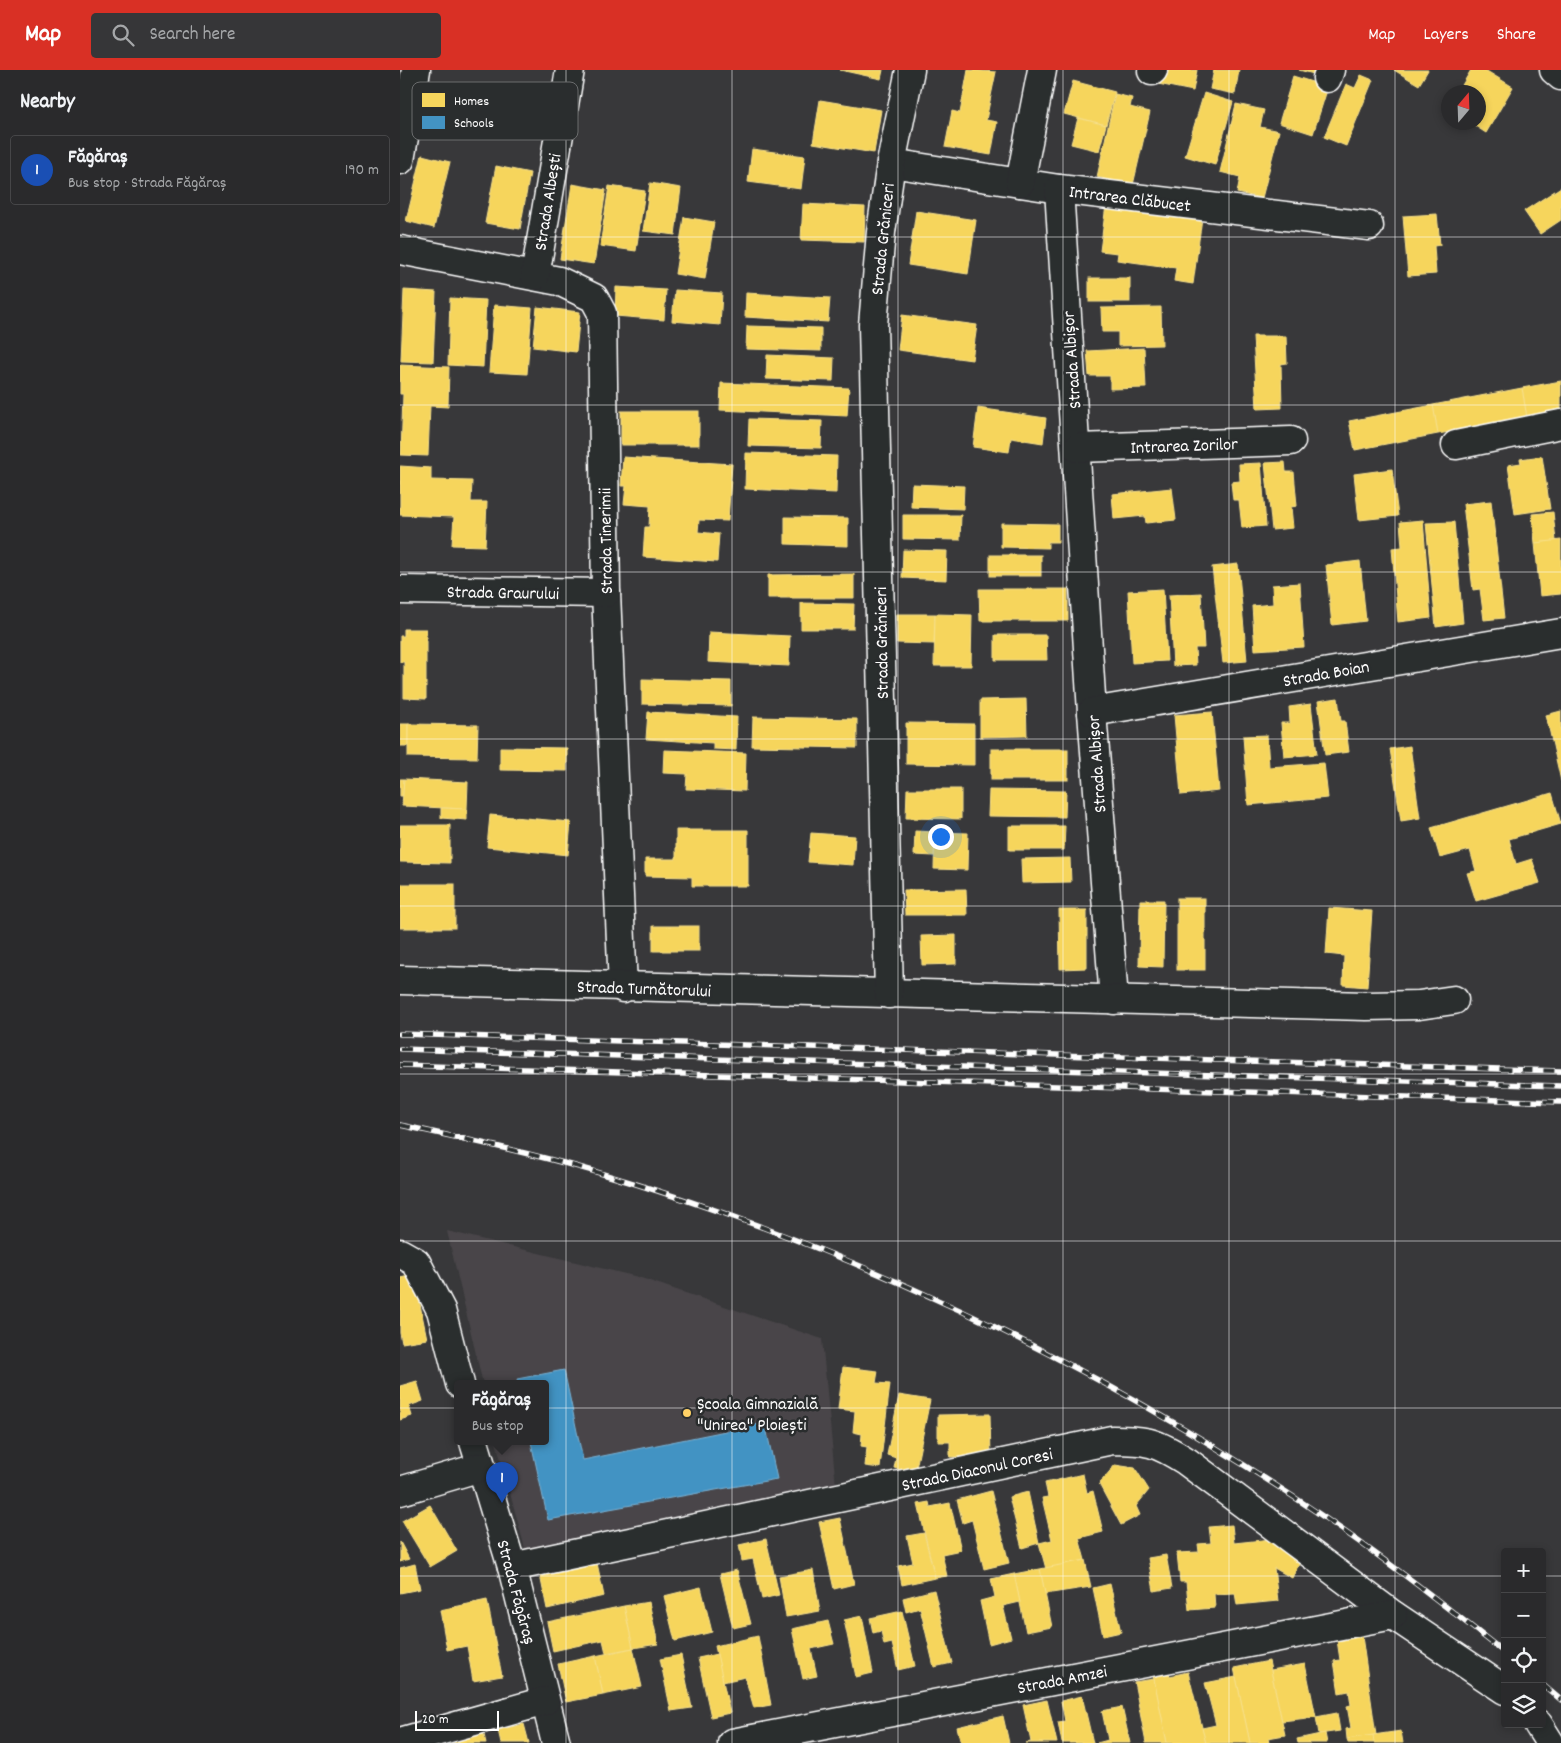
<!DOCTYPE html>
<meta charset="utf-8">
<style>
:root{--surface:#2a2a2c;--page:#363638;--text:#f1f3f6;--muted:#a5a7a9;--line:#464648;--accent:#d93025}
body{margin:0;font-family:Dekko,sans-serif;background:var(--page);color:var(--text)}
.controls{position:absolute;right:15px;bottom:15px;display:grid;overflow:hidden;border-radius:5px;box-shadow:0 2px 8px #0003}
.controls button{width:45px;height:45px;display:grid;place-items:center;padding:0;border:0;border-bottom:1px solid var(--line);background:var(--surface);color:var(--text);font:25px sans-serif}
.compass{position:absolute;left:1041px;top:15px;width:45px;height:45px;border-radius:50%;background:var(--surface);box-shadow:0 2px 8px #0003;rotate:19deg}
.scale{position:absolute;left:15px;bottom:12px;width:84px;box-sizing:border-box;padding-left:5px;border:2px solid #fff;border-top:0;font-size:14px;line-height:18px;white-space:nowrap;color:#fff;-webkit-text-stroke:4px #2a2d2e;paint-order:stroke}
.you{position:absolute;left:540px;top:766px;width:18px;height:18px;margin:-12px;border:4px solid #fff;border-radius:50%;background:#1a73e8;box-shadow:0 0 0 8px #1a73e833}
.badge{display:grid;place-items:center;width:32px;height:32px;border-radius:50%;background:var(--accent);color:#fff;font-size:16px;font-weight:700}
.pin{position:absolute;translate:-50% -41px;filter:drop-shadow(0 1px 2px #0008)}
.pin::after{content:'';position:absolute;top:26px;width:18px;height:15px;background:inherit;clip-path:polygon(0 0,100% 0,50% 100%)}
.popup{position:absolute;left:54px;top:1310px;width:95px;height:65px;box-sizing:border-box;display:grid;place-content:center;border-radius:5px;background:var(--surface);filter:drop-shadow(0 1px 4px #0005);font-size:16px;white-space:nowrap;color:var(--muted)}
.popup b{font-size:19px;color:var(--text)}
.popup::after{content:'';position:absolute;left:50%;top:100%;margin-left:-10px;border:10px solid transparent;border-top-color:var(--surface)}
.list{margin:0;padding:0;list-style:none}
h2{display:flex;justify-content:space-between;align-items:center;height:65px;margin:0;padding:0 20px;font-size:21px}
h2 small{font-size:16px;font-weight:400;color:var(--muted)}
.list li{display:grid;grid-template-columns:32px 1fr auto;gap:15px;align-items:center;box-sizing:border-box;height:70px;margin:0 10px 10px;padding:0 10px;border:1px solid var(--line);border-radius:5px}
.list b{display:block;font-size:19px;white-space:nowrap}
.list p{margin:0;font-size:16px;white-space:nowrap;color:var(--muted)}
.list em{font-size:16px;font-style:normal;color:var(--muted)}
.icon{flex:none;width:28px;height:28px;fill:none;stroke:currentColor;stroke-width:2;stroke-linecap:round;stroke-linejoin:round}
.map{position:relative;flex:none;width:1161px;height:1673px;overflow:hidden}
header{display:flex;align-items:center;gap:30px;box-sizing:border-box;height:70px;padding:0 25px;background:var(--accent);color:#fff}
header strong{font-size:24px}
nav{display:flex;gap:28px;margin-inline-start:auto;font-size:18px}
.search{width:350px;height:45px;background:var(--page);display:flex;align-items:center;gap:12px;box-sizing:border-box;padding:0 18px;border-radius:5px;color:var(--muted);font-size:19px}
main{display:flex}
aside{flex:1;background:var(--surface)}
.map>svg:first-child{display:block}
</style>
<header>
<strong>Map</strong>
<div class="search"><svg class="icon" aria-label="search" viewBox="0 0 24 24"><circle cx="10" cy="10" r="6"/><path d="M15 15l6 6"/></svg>Search here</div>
<nav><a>Map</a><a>Layers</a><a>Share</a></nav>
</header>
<main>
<aside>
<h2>Nearby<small></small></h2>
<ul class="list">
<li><span class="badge" style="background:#1a4fb4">1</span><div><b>Făgăraș</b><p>Bus stop · Strada Făgăraș</p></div><em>190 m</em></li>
</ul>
</aside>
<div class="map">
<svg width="1161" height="1673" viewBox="0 0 1161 1673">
<rect width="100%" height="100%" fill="#38383a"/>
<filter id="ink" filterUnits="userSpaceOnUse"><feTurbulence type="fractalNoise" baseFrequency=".02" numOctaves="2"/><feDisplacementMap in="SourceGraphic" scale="10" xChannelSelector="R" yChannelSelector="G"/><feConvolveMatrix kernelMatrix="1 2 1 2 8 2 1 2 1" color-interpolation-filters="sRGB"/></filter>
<g filter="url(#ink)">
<!-- built -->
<polygon fill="#494549" points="47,1161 238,1207 422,1269 437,1427 126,1482 96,1372 146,1372 146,1314 83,1314"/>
<!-- homes -->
<g fill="#f6d55c" stroke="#f9e28d">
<polygon points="440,0 483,0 481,9"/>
<polygon points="568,0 596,2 586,50 597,52 591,85 545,77 552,41 560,43"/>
<polygon points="761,0 797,0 793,21 758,14"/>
<polygon points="814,0 839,0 835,24 810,19"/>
<polygon points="899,0 923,0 921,6"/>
<polygon points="994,0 1028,0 1019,15"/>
<polygon points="1071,0 1085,0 1113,17 1086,63 1069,52 1078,52 1078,22 1058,22"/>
<polygon points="961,5 973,10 946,76 924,67 946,14 955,18"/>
<polygon points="893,6 928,17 913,64 879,53"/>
<polygon points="673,11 715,22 706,55 664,44"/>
<polygon points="804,23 833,32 815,95 785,86"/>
<polygon points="715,24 732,28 730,37 750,42 733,115 697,107"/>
<polygon points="420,30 481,40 474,83 413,73"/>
<polygon points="836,34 864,40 860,57 879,61 862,128 837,123 840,107 820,102"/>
<polygon points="678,48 706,55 699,81 671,74"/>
<polygon points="352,79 405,86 401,119 348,112"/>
<polygon points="22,85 50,92 34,158 6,151"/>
<polygon points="96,96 130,103 120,159 85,153"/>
<polygon points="250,113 281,118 275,165 243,161"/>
<polygon points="172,114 206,120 194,194 160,189"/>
<polygon points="209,116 245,121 236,181 200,176"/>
<polygon points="1161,117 1161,150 1140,164 1124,141"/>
<polygon points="403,134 465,137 464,172 401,170"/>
<polygon points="706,135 802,148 793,214 774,211 776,198 717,190 718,183 700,181"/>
<polygon points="516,141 576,150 568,204 508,195"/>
<polygon points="1037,144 1040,175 1034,176 1036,204 1008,206 1003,146"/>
<polygon points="284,147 314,152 305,209 275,204"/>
<rect x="689" y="208" width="41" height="24"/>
<polygon points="216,217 266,220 264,250 215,246"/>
<polygon points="4,220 36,222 33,292 1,291"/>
<polygon points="275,220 322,223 320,255 272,251"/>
<polygon points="346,223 430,228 428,252 345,247"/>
<polygon points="50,228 86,230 83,297 48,295"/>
<polygon points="94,235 132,238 127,304 89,302"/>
<polygon points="137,237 180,242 176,282 133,277"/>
<polygon points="761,237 762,275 718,276 718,262 702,262 701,238"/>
<polygon points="502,245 577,255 572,290 498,280"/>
<polygon points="347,256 421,258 421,281 346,279"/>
<polygon points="853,266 886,266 887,293 881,294 882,338 857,339"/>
<polygon points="744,278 746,318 710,319 710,306 689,306 687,281"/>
<polygon points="367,285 434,288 433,311 366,309"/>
<polygon points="0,295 49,297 48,337 30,336 28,386 1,385 3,324 0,324"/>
<polygon points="1161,311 1161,342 1127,348 1122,318"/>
<polygon points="321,313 449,318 447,346 320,340"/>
<polygon points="1122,318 1127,348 1038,364 1033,335"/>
<polygon points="1033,335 1038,364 955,380 949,351"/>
<polygon points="578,338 646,348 643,373 611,368 609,382 573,377"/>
<rect x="221" y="341" width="78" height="34"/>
<polygon points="349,349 422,351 421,378 348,376"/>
<polygon points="346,383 437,386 436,423 345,419"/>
<polygon points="1142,386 1150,439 1115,444 1108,395 1121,393 1120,389"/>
<polygon points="223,387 332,394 328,451 299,450 298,462 319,464 317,492 243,487 245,457 249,457 250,436 224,434 226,416 221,416"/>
<polygon points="885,392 886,402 894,402 897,436 891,437 893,458 872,460 865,393"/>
<polygon points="861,393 866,456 842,458 839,430 833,430 831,412 840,411 839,394"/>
<polygon points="0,396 31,398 31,410 72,411 71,432 87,432 85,476 52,475 54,447 0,445"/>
<polygon points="992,399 998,446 959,450 954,404"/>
<polygon points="512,414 564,416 563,439 511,437"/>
<polygon points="772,418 776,450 746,453 745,446 714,449 712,424"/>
<polygon points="1091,431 1104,548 1084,550 1080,519 1073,520 1063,434"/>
<polygon points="1153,442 1156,471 1135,473 1132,444"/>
<polygon points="503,445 561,445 560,470 503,469"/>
<polygon points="385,447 448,448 448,476 385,474"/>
<polygon points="1023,450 1031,548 998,552 992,478 1002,477 1000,452"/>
<polygon points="1054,452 1063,553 1036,557 1026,453"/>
<polygon points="601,453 658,454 658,472 648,472 648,478 601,477"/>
<polygon points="1161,470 1161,524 1140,526 1135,473"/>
<polygon points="503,480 547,481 546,510 502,508"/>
<rect x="590" y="485" width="51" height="21"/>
<polygon points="960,491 966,551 932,555 926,495"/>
<polygon points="838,494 847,591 823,593 812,497"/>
<polygon points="454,504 454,528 368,528 368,505"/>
<polygon points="900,513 904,577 855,580 852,536 873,534 872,515"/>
<polygon points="579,519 668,519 668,551 580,551"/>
<polygon points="763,519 767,591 732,593 728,521"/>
<polygon points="801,523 804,578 795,578 796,595 773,596 769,525"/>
<polygon points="401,533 454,534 453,559 401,559"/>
<polygon points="497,544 535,544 534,574 497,573"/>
<polygon points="535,544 572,545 571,596 534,596"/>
<polygon points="4,559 26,559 26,629 4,628 4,592 0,592 0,566 4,566"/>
<polygon points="309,562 390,566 389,596 308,592"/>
<polygon points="595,565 646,565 647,590 595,590"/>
<polygon points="242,609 331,611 331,636 242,634"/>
<polygon points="938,628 941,651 945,651 949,682 925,685 918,631"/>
<polygon points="626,629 627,666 580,667 580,630"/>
<polygon points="911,634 917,684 884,687 881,653 890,653 889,637"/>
<polygon points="1161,641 1161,711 1146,645"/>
<polygon points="248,642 337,647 336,680 313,679 313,673 246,669"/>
<polygon points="812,642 819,721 781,725 774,645"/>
<polygon points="353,647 457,649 457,678 352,676"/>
<polygon points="506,653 574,654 574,695 506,694"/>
<rect x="0" y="654" width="8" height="22"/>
<polygon points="8,654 78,655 77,688 8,687"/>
<polygon points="867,665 869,697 924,693 928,728 848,735 843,666"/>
<polygon points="1010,676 1020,748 1001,751 990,679"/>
<polygon points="100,677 167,678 167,701 100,700"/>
<rect x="591" y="679" width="77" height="31"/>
<polygon points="264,680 346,683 345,721 286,719 287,704 263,703"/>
<polygon points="0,709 4,709 3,726 0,726"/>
<polygon points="4,709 68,712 67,739 2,736"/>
<polygon points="507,719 561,719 561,749 506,748"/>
<polygon points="589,720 666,721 665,747 588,746"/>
<polygon points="1152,723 1161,754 1109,769 1116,794 1132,789 1140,813 1076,831 1067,803 1076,801 1070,780 1040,788 1031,758"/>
<polygon points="41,738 67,739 67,750 41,748"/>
<polygon points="90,745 171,752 168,785 87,777"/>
<polygon points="0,755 50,755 50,793 0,792"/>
<polygon points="609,756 665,756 664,780 609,780"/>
<polygon points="276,760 348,760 348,816 292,816 292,807 245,806 245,789 276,789"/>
<polygon points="515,761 535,762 534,786 514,785"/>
<polygon points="535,762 568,763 567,800 534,799"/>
<polygon points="411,763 455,766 453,795 408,792"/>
<polygon points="670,788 671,812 622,813 621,789"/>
<rect x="0" y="814" width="55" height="44"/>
<polygon points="566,819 567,845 505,845 504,820"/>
<rect x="777" y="828" width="28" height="72"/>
<polygon points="740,830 764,830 763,897 739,896"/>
<polygon points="929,838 972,841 967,917 943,915 944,886 926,884"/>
<polygon points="659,840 687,840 687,898 660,899"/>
<rect x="253" y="856" width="46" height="25"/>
<polygon points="556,865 556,894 522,895 521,866"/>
<polygon points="14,1205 27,1269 2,1273 0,1263 0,1208"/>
<polygon points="443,1297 478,1301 476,1313 490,1314 480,1398 465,1396 467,1377 461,1376 462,1364 453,1362 455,1341 438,1339"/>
<polygon points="17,1311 23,1331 9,1336 12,1346 0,1350 0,1316"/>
<polygon points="499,1325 530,1330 515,1403 494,1398 496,1388 487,1385"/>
<polygon points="590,1344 591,1387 550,1387 550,1372 538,1372 538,1345"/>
<polygon points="715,1395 735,1398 749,1420 736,1436 740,1445 721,1455 699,1414"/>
<polygon points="683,1404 687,1423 693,1421 703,1462 679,1468 685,1490 646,1499 639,1473 652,1470 642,1428 648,1427 645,1413"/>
<polygon points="591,1421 609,1493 584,1499 572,1450 563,1453 557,1430"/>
<polygon points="628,1422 639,1473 622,1478 609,1427"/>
<polygon points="529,1432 530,1437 550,1433 561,1480 542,1484 547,1506 535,1508 518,1434"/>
<polygon points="30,1435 57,1481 30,1497 2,1451"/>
<polygon points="440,1448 454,1514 434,1519 419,1452"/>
<polygon points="832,1455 834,1473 872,1469 889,1479 886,1484 900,1492 892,1508 874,1498 878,1531 837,1535 835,1523 814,1524 815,1538 789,1540 786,1512 780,1512 777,1483 799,1482 798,1474 811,1473 809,1457"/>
<polygon points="524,1463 535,1508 502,1515 498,1496 513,1493 507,1466"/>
<polygon points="366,1469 379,1525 362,1529 353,1489 342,1491 339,1475"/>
<polygon points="0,1472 9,1489 0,1492"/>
<polygon points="766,1485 772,1518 754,1521 748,1488"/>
<polygon points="685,1490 691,1517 645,1524 640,1499"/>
<polygon points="197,1493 204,1526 147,1539 140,1505"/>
<polygon points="15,1494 20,1519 0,1523 0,1498"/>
<polygon points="640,1499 652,1557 626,1562 614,1504"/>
<polygon points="337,1500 351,1554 333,1558 320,1504"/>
<polygon points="413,1500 420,1541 386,1547 379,1506"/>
<polygon points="614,1504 620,1532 603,1536 611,1568 589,1574 580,1531 595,1527 591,1509"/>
<polygon points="710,1514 721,1562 703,1566 693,1518"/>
<polygon points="301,1517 312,1562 275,1571 264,1526"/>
<polygon points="534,1520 552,1593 534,1597 520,1538 506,1542 503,1528"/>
<polygon points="87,1530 102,1606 73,1611 67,1576 47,1580 40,1540"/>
<polygon points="249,1532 258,1574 233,1578 224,1536"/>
<polygon points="224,1536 233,1578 206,1583 203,1570 153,1581 147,1552"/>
<polygon points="502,1541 515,1596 498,1600 492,1573 484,1575 481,1561 473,1563 470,1548"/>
<polygon points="462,1546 473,1603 456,1607 444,1550"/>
<polygon points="428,1551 434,1574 411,1579 417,1606 403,1609 392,1559"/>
<polygon points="358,1566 371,1635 354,1638 345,1607 323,1612 315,1576"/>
<polygon points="962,1566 976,1665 947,1669 946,1659 951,1658 947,1636 951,1635 949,1621 939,1623 934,1591 940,1590 937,1570"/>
<polygon points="233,1578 242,1617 203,1625 195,1586"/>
<polygon points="317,1584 330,1643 311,1647 298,1588"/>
<polygon points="281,1585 292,1638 271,1641 260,1589"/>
<polygon points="195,1586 203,1625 166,1632 158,1594"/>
<polygon points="869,1591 885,1665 868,1668 869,1673 850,1673 834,1598"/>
<polygon points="905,1594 916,1647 882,1651 871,1600"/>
<polygon points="767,1597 770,1606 788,1602 806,1673 767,1673 752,1600"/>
<polygon points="836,1607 850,1673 806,1673 802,1658 816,1655 805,1613"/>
<polygon points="754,1609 767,1673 746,1673 734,1612"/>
<polygon points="682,1626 693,1673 662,1673 658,1652 665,1651 661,1631"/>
<polygon points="647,1630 657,1673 626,1673 631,1672 623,1635"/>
<polygon points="722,1637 730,1673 697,1673 708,1670 702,1641"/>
<polygon points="937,1643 940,1661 919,1664 916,1647"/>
<polygon points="603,1646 609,1673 561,1673 557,1657"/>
<polygon points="124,1654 129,1673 101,1673 98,1660"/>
<polygon points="83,1661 86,1673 46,1673"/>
<polygon points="1001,1661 1003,1673 974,1673 973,1665"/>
<polygon points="925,1663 927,1673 898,1673 897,1669"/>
<polygon points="973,1665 974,1673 948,1673 947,1669"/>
</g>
<!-- schools -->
<polygon fill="#4393c3" stroke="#7bb3d5" points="164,1300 183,1390 365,1353 377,1409 148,1450 131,1372 146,1372 146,1314 118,1314 117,1309"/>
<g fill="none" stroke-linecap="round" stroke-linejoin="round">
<!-- street casing -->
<g stroke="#fff" stroke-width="31">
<g id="street">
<polyline points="752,1 753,0"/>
<polyline points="927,8 930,0"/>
<polyline points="0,90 16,0"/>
<polyline points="491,93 659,119 969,156"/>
<polyline points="620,113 642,0"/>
<polyline points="659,119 692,642 714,930"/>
<polyline points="0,180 159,211 194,228 202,243 206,523 223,918"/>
<polyline points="135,206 170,0"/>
<polyline points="1056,375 1161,354"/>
<polyline points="677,378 891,371"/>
<polyline points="0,520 206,523"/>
<polyline points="692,642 1161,563"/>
<polyline points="0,910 966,936 1019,935 1054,930"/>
<polyline points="489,924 473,255 481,162 491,93 510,0"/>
<polyline points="0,1183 16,1192 41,1240 60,1314"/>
<polyline points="74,1372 112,1497 156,1673"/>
<polyline points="0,1421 81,1397"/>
<path d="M 112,1497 L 712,1370 C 748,1370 756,1372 786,1391 L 993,1545 L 1105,1620"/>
<polyline points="1138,1654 1150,1673"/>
<polyline points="0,1672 145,1631"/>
<polyline points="332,1673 993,1545"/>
</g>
</g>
<!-- secondary casing -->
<g stroke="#fff" stroke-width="31">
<polyline id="secondary" points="1154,0 1161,6"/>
</g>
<!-- street -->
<use href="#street" stroke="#2a2d2e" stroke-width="28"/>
<!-- secondary -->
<use href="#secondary" stroke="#2a2d2e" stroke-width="28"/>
<!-- rail casing -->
<g stroke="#fff" stroke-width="5.5">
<g id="rail">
<polyline points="0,964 1161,1001"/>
<polyline points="0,979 1161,1016"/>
<polyline points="0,995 1161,1032"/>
<path d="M 0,1055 C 65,1069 130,1083 193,1101 C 443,1174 683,1288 900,1431 C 971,1478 1038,1530 1105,1583"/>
<polyline points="1142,1614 1161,1630"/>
</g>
</g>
<!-- rail -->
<use href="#rail" stroke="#2a2d2e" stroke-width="4" stroke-dasharray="11" stroke-linecap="butt"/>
</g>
</g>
<!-- grid -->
<path fill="none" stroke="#fff" stroke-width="1" stroke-opacity="0.55" d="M 166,0 L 166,1673M 332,0 L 332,1673M 498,0 L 498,1673M 663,0 L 663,1673M 829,0 L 829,1673M 995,0 L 995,1673M 0,167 L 1161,167M 0,335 L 1161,335M 0,502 L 1161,502M 0,669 L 1161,669M 0,836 L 1161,836M 0,1004 L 1161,1004M 0,1171 L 1161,1171M 0,1338 L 1161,1338M 0,1506 L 1105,1506M 1142,1506 L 1161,1506"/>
<!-- markers -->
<circle fill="#ffd166" stroke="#2a2d2e" stroke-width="2" cx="287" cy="1343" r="5"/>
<g text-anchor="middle" stroke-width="5" stroke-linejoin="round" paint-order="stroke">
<!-- street labels -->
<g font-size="18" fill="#fff" stroke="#2a2d2e">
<text transform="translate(730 128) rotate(7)" y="6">Intrarea Clăbucet</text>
<text transform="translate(147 132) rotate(-81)" y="6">Strada Albești</text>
<text transform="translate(482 169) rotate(-84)" y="6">Strada Grăniceri</text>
<text transform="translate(671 290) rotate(-94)" y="6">Strada Albișor</text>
<text transform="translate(784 375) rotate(-2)" y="6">Intrarea Zorilor</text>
<text transform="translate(205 471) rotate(-91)" y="6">Strada Tinerimii</text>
<text transform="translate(103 522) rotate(1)" y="6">Strada Graurului</text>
<text transform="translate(481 573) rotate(-91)" y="6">Strada Grăniceri</text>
<text transform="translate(926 603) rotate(-10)" y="6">Strada Boian</text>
<text transform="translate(696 694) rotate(-94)" y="6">Strada Albișor</text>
<text transform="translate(244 918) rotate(2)" y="6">Strada Turnătorului</text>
<text transform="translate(577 1399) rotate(-12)" y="6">Strada Diaconul Coresi</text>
<text transform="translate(117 1522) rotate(75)" y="6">Strada Făgăraș</text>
<text transform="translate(662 1609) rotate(-11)" y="6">Strada Amzei</text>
</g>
<!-- poi labels -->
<g font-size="18" fill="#fff" stroke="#2a2d2e" text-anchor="start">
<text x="297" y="1339">Școala Gimnazială<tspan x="297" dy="21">"Unirea" Ploiești</tspan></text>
</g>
</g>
<!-- legend -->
<rect x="12" y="12" width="166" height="58" rx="8" fill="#2a2d2e" stroke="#6a6c6d" stroke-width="1"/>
<rect x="22" y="23" width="23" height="14" fill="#f6d55c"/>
<rect x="22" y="46" width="23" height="13" fill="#4393c3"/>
<g font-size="14" fill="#fff">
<text x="54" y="35">Homes</text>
<text x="54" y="57">Schools</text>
</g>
</svg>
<div class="controls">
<button>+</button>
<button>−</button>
<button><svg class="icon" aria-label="locate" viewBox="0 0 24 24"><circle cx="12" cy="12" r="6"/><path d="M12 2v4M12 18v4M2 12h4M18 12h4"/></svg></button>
<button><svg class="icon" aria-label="layers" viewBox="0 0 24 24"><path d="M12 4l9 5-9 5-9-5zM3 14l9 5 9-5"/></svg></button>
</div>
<svg class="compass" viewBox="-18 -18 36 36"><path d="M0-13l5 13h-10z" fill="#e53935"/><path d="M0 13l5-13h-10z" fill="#a5a7a9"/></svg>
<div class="scale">20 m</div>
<div class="you"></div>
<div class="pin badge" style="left:102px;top:1433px;background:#1a4fb4">1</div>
<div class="popup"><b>Făgăraș</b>Bus stop</div>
</div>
</main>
